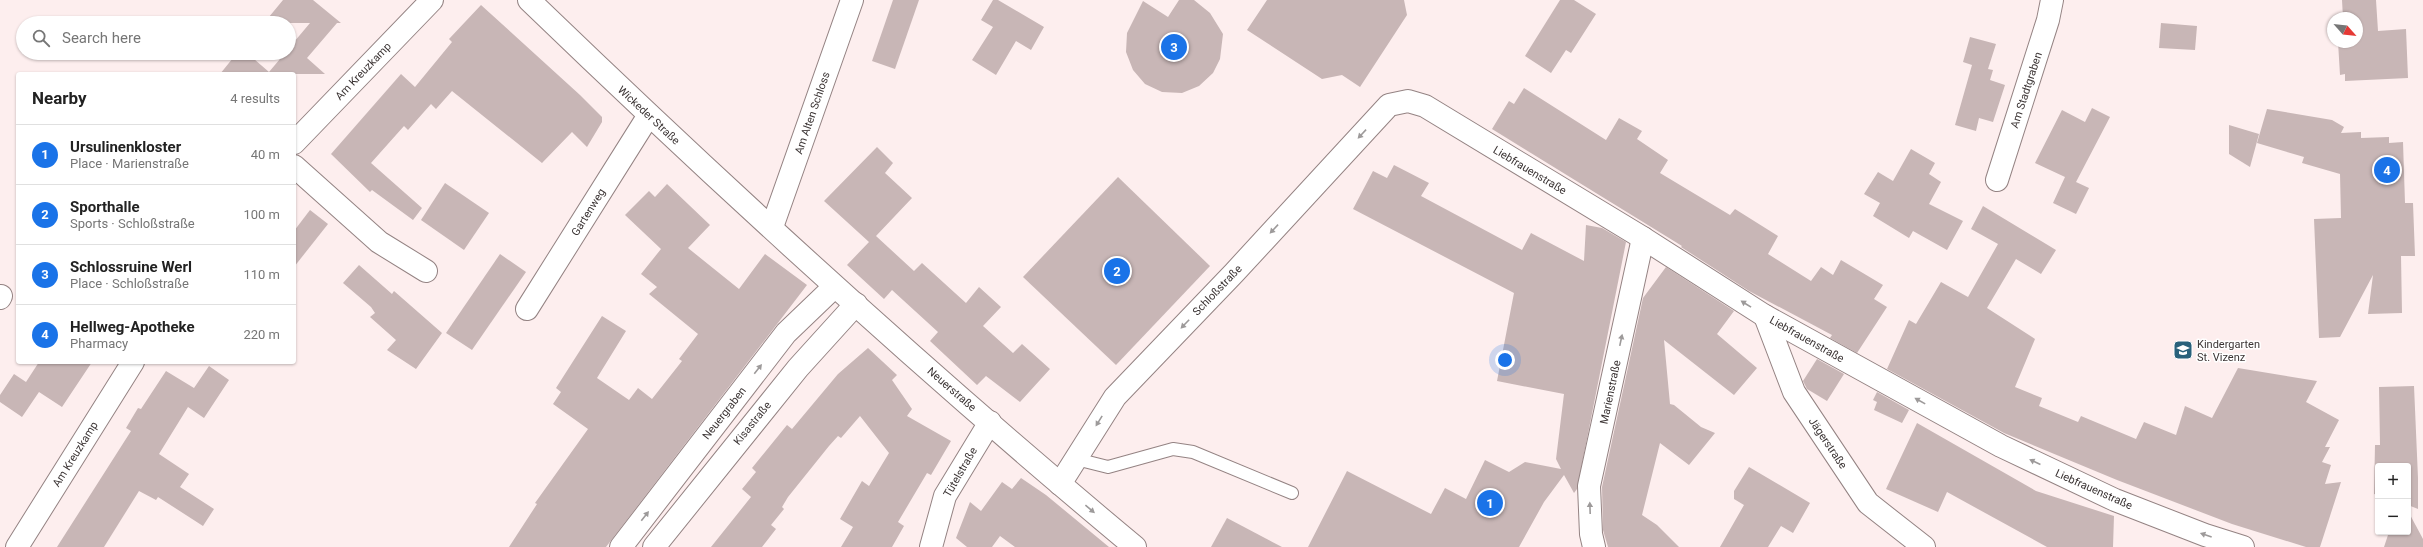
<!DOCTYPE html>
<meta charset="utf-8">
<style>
:root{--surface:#fff;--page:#f6f6f6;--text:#222;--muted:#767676;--line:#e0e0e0;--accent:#1a73e8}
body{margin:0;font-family:Roboto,sans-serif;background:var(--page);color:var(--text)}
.controls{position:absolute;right:12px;bottom:12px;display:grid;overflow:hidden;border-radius:4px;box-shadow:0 1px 3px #0004}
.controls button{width:36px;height:36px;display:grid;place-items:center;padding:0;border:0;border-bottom:1px solid var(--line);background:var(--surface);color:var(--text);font:20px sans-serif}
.compass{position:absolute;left:2327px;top:12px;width:36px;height:36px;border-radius:50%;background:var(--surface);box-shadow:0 1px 3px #0004;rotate:117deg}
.you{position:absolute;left:1505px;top:360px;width:14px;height:14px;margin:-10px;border:3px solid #fff;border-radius:50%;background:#1a73e8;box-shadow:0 0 0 6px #1a73e833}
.badge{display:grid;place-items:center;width:26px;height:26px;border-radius:50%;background:var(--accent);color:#fff;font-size:13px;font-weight:700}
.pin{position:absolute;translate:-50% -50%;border:2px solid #fff;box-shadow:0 1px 4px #0006}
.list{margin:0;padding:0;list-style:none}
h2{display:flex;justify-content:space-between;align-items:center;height:52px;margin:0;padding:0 16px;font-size:17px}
h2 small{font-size:13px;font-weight:400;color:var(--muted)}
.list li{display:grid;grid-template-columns:26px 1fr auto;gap:12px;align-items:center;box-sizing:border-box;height:60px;padding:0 16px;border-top:1px solid var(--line)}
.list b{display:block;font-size:15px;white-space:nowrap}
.list p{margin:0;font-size:13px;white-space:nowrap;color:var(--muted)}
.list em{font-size:13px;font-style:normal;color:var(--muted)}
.icon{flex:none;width:22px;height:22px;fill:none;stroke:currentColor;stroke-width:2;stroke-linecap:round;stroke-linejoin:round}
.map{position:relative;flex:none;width:2423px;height:547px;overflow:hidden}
.search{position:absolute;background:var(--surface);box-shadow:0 1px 3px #0004;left:16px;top:16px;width:280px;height:44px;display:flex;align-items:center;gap:10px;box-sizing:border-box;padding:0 14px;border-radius:22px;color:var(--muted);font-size:15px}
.panel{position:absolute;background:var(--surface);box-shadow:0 1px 3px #0004;left:16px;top:72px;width:280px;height:292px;border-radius:4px}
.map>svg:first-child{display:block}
</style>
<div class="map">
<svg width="2423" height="547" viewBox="0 0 2423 547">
<rect width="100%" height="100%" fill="#fdeeee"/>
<!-- building -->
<g fill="#c8b6b6">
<polygon points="283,0 313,0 341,23 337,23 307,58 325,74 220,74 237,53 247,53 269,72 285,53 289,53 289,48 310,23 264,23"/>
<polygon points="893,0 919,0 895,69 872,61"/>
<polygon points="993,0 998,0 1044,27 1031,50 1016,41 996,75 972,60 993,27 981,20"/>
<polygon points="1179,0 1194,0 1210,13 1223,34 1220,59 1213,73 1199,86 1182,93 1162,92 1145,84 1133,70 1126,52 1127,33 1143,1 1168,17"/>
<polygon points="1267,0 1404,0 1407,15 1360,87 1342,75 1322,79 1247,30"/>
<polygon points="1560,0 1574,0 1596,14 1571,53 1566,50 1551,73 1525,56"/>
<polygon points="2342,0 2376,0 2378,31 2406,29 2408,78 2345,81 2345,74 2340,75 2338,42 2357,42 2357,18 2343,18"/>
<polygon points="481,5 580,95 602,117 602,122 587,147 572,132 542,163 452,91 436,109 431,104 408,130 404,126 371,163 422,208 413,220 372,190 370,192 331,154 401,74 415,87 452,42 449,39"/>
<polygon points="2161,23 2197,26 2195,50 2159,48"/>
<polygon points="1970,37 1996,44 1988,69 1993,70 1990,80 2005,85 1993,122 1979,118 1976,131 1955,125 1972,65 1963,62"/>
<polygon points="1524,88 1606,140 1619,118 1642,131 1637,139 1668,160 1660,173 1730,215 1735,209 1778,236 1768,254 1811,281 1821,267 1833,275 1841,260 1883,285 1874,299 1887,307 1857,353 1830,338 1832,335 1749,291 1681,247 1682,246 1492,129 1509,101 1514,104"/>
<polygon points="2092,108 2110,117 2076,182 2089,188 2076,214 2053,203 2065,177 2035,163 2062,110 2085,122"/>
<polygon points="2267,109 2332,120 2344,127 2341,133 2361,132 2361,138 2389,137 2389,143 2403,142 2405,203 2413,203 2415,256 2401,256 2402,313 2368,314 2373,275 2340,337 2319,338 2314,219 2341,218 2340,174 2302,163 2304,157 2257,143"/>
<polygon points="2229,125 2259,134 2250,167 2229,154"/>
<polygon points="877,147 893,163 885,173 912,198 876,236 914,271 922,263 966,303 979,287 1001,307 983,326 1013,353 1022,344 1050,369 1020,402 986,376 977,385 930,341 938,332 892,290 884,299 847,265 869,242 824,201"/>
<polygon points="1911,149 1935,163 1929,174 1941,182 1929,204 1963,221 1947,250 1913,231 1909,238 1873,216 1880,203 1864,194 1878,172 1893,181"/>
<polygon points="1394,165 1429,183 1421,196 1522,250 1531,233 1584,261 1586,225 1602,228 1626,242 1577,489 1574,493 1564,475 1544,502 1519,547 1308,547 1347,471 1431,514 1445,488 1466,499 1485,460 1509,472 1525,462 1561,469 1556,459 1564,394 1497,381 1514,293 1353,209 1373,171 1387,178"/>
<polygon points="1118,177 1210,266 1116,365 1023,277"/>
<polygon points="445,183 489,213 464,250 421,220"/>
<polygon points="667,184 710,225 688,248 739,289 765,254 807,285 606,547 509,547 537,504 535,503 588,429 553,404 561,392 556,388 602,316 626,331 597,378 629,400 638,388 652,399 682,361 679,359 698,334 649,294 657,287 641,274 661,249 625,215 649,191 655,197"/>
<polygon points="1983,206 2056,250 2041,274 2016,259 1987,308 2035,339 2015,387 2042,398 2039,406 2078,422 2081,416 2136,439 2144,422 2176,435 2185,406 2212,418 2238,368 2317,381 2306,402 2339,420 2325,447 2330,447 2322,462 2331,465 2325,484 2341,482 2320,547 2306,547 2232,524 2117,480 2004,433 1887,369 1909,320 1916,324 1941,282 1968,297 1998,244 1971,229"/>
<polygon points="310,210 328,224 294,267 294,231"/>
<polygon points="500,254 526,272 472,350 446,333"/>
<polygon points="359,265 392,294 394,291 442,333 416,369 387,350 396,340 370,317 375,313 371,307 343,283"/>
<polygon points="1666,267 1734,311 1717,334 1757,368 1734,395 1664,340 1670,404 1674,405 1701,427 1715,433 1689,465 1660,443 1642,515 1657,525 1679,547 1608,547 1603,530 1602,487 1643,298"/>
<polygon points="868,348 897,375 892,380 912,409 907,416 951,441 931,475 927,473 898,522 904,526 892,547 841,547 853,527 840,519 862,481 869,486 889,453 860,416 841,438 838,436 829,446 788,497 782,507 784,509 771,525 776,529 762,547 711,547 751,497 742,489 756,472 752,468 787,425 792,429 838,374"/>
<polygon points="1817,359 1844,374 1827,401 1807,389 1803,381"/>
<polygon points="39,362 92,362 62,407 39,392 22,417 0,402 0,395 14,374 26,382"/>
<polygon points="209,366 229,380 204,418 188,407 159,454 189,474 180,487 214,509 203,526 158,497 156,500 139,491 104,547 57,547 131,431 126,428 138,408 141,409 166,371 194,388"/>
<polygon points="2414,386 2418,478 2418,509 2408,505 2408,466 2378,466 2378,495 2374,494 2375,445 2380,445 2379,387"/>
<polygon points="1877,392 1909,410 1902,423 1874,410 1877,402 1873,400"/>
<polygon points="1917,423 2036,491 2114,516 2113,547 2047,547 1947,492 1938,512 1886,489"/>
<polygon points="1749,467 1810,503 1793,533 1781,526 1768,547 1720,547 1744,505 1734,499 1734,491"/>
<polygon points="1021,478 1046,495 1109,547 1015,547 1000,536 992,547 967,547 956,538 970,502 981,511 1002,482 1012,489"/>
<polygon points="2408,511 2423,539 2423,547 2384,547 2389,532 2408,532"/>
<polygon points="1227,518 1282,547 1211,547"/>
</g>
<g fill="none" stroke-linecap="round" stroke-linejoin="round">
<!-- lane casing -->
<g stroke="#948383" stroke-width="14">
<polyline id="lane" points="1076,459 1108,467 1173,449 1193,452 1292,493"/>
</g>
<!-- street casing -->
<g stroke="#948383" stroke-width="24">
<g id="street">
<path d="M 529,0 C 725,189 926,373 1135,547"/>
<polyline points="294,143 432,0"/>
<polyline points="294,166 379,242 426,271"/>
<polyline points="1997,180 2048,20 2052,0"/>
<polyline points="772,227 852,0"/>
<polyline points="0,298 1,296"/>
<polyline points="527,309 649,115"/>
<polyline points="1765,316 1794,392 1868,503 1924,547"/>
<polyline points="1060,484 1115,397 1234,273 1389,105 1408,101 1425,106 1643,238 1765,316 2001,446 2115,500 2205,535 2243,547"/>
<polyline points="17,547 133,362"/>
<polyline points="621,547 786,333 834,287"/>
<polyline points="654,547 798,368 856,304"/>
<polyline points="931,547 945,496 990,422"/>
<polyline points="1594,547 1591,534 1589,486 1643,238"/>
</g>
</g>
<!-- lane -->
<use href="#lane" stroke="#fff" stroke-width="12"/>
<!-- street -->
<use href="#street" stroke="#fff" stroke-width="22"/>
</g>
<!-- one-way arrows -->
<defs><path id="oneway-solid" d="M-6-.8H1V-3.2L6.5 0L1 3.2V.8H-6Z"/></defs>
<g fill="#9d9a9a">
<use href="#oneway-solid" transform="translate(1362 134) rotate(133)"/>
<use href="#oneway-solid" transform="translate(1274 229) rotate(133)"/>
<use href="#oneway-solid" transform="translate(1746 304) rotate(-148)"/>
<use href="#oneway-solid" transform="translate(1185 324) rotate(134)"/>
<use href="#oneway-solid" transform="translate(1621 340) rotate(-78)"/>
<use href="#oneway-solid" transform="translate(758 369) rotate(-52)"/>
<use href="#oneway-solid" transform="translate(1920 401) rotate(-151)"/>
<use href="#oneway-solid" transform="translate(1099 421) rotate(122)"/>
<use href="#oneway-solid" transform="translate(2035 462) rotate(-155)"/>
<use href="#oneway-solid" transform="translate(1590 508) rotate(-92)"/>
<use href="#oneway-solid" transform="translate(1090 509) rotate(40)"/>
<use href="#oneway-solid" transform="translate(645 516) rotate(-52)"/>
<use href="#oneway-solid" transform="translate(2206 535) rotate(-161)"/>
</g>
<!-- icons -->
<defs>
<g id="school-square" transform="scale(1)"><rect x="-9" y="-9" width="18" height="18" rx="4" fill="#29617b" stroke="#fff"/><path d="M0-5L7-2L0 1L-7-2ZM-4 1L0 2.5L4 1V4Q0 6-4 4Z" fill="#fff"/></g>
</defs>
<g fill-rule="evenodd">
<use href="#school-square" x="2183" y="350"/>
</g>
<g text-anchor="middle" stroke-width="3" stroke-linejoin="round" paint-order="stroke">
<!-- street labels -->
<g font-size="11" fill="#3b3434" stroke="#fff">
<text transform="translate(363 71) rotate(-46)" y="4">Am Kreuzkamp</text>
<text transform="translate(2026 90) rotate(-72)" y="4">Am Stadtgraben</text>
<text transform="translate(812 113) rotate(-71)" y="4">Am Alten Schloss</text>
<text transform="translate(649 115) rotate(43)" y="4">Wickeder Straße</text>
<text transform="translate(1530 170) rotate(31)" y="4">Liebfrauenstraße</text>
<text transform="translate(588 212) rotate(-58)" y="4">Gartenweg</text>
<text transform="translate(1217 290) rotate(-46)" y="4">Schloßstraße</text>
<text transform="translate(1807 339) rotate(29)" y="4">Liebfrauenstraße</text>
<text transform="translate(952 389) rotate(41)" y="4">Neuerstraße</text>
<text transform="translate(1610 392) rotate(-78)" y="4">Marienstraße</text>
<text transform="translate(724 413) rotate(-52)" y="4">Neuergraben</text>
<text transform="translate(752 423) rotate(-51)" y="4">Kisastraße</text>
<text transform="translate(1828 443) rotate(56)" y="4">Jägerstraße</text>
<text transform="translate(75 454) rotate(-58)" y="4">Am Kreuzkamp</text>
<text transform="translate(960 472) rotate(-60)" y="4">Tütelstraße</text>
<text transform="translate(2094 489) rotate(24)" y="4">Liebfrauenstraße</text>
</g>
<!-- poi labels -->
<g font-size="11" fill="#3b3434" stroke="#fff" text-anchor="start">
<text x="2197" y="348">Kindergarten<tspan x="2197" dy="13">St. Vizenz</tspan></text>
</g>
</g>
</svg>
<div class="controls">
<button>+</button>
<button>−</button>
</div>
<svg class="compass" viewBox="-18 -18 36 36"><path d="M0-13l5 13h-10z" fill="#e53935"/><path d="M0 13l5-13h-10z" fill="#767676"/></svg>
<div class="you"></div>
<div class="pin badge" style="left:1490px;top:503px">1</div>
<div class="pin badge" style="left:1117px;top:271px">2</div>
<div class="pin badge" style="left:1174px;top:47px">3</div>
<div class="pin badge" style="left:2387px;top:170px">4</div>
<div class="search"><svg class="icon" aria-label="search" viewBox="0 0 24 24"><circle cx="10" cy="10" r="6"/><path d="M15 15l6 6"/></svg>Search here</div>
<section class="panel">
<h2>Nearby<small>4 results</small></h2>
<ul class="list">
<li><span class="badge">1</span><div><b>Ursulinenkloster</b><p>Place · Marienstraße</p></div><em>40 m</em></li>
<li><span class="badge">2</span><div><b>Sporthalle</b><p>Sports · Schloßstraße</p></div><em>100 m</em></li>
<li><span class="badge">3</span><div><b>Schlossruine Werl</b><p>Place · Schloßstraße</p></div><em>110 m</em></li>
<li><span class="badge">4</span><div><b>Hellweg-Apotheke</b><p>Pharmacy</p></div><em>220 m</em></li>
</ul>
</section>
</div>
